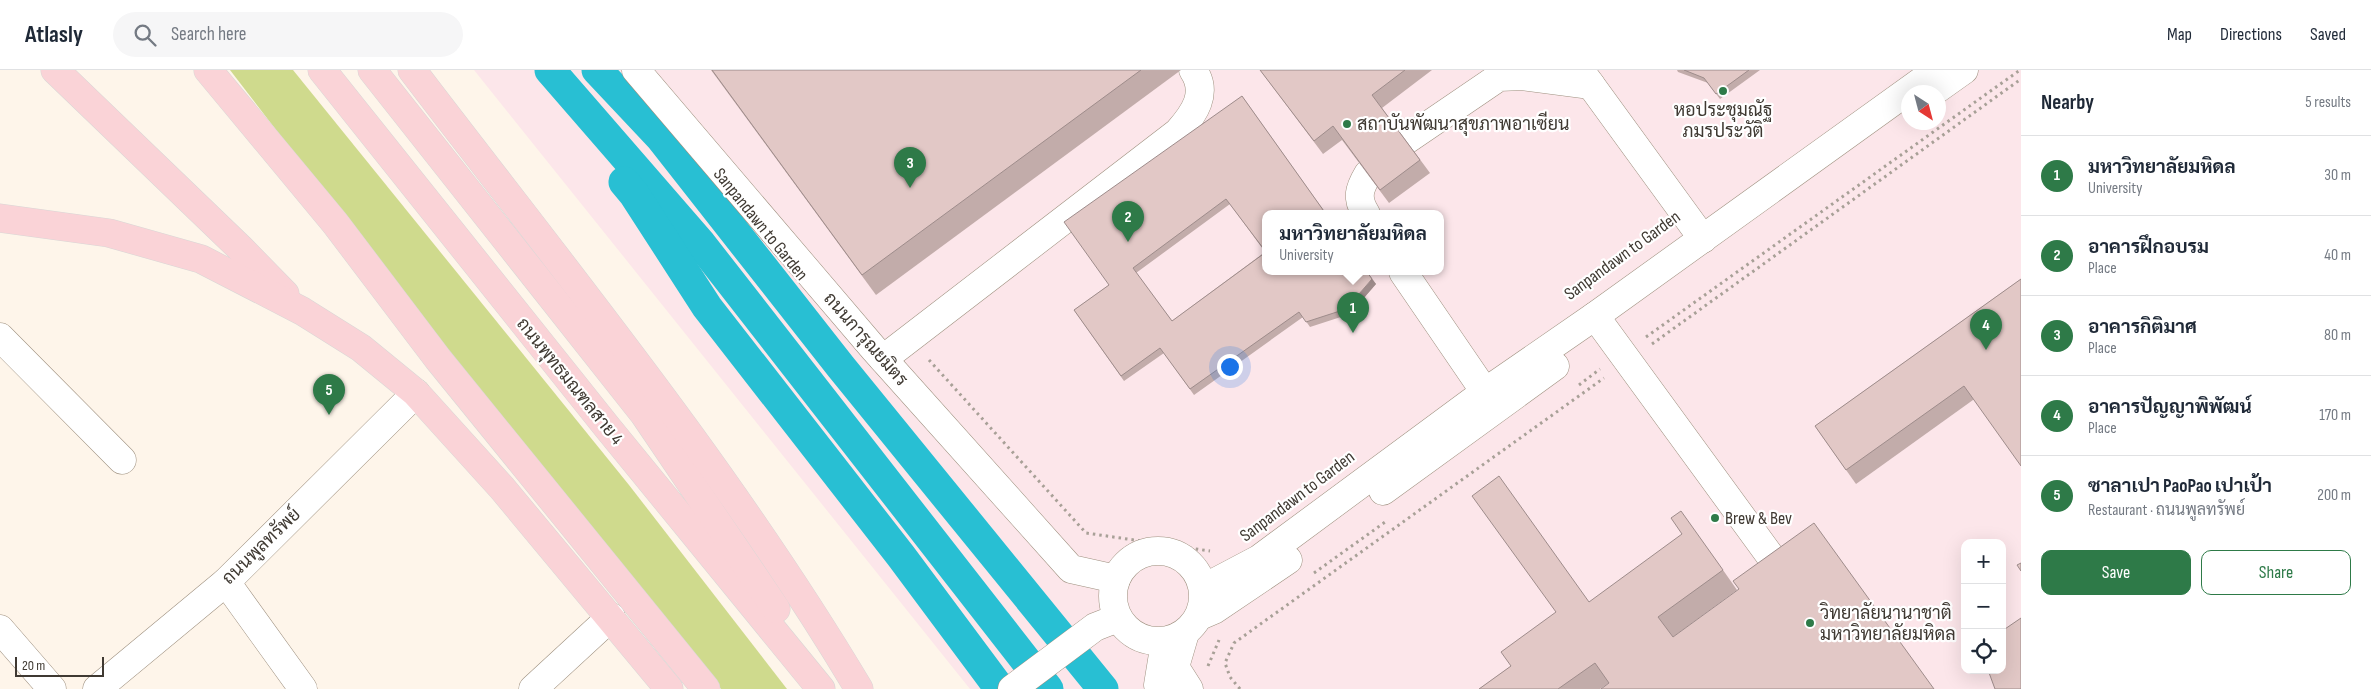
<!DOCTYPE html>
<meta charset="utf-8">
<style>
:root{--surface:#fff;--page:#f6f6f7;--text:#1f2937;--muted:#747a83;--line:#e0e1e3;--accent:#2e7a48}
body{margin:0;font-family:"Sofia Sans Condensed",Sarabun,sans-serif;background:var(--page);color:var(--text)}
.controls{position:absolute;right:15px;bottom:15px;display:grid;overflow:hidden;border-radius:10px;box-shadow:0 5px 20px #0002}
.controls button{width:45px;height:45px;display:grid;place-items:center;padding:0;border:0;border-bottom:1px solid var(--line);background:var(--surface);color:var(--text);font:25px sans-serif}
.compass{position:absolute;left:1901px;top:15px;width:45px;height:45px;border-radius:50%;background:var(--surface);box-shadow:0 5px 20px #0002;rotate:144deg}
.scale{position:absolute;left:15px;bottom:12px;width:89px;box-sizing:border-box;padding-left:5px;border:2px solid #3f3932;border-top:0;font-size:14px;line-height:18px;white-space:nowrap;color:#3f3932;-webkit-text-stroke:4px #fff;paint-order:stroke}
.you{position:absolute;left:1229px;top:296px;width:18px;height:18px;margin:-12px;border:4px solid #fff;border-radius:50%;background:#1a73e8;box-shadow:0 0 0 8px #1a73e833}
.badge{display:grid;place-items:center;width:32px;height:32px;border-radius:50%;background:var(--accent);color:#fff;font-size:16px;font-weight:700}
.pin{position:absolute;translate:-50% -41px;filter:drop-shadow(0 1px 2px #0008)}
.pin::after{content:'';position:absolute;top:26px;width:18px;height:15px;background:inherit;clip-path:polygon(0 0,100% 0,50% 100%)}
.popup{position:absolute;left:1262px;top:140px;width:182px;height:65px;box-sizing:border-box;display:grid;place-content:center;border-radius:10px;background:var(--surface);filter:drop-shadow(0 1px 4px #0005);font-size:16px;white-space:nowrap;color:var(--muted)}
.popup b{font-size:19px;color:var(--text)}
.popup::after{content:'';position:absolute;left:50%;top:100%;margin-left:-10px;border:10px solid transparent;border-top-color:var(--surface)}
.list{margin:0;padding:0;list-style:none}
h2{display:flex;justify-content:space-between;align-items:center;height:65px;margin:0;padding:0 20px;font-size:21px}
h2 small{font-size:16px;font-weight:400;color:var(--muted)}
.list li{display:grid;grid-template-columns:32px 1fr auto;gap:15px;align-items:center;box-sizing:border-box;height:80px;padding:0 20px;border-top:1px solid var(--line)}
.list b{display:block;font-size:19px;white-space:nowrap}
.list p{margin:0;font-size:16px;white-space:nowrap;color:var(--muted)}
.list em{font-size:16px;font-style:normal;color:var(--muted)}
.actions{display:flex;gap:10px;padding:15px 20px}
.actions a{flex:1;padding:11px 0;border:1px solid var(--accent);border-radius:10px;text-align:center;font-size:18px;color:var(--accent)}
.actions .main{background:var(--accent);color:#fff}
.icon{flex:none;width:28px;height:28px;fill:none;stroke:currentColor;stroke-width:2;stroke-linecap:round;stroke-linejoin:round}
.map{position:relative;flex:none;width:2021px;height:619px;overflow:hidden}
header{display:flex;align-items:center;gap:30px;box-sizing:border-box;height:70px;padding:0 25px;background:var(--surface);border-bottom:1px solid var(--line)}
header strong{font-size:24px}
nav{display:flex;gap:28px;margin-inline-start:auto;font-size:18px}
.search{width:350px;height:45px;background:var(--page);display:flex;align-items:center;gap:12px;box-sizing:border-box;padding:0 18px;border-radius:28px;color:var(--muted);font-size:19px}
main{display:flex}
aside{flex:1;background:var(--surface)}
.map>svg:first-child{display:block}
</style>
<header>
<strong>Atlasly</strong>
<div class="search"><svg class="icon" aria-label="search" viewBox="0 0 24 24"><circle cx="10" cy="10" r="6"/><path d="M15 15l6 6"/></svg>Search here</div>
<nav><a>Map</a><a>Directions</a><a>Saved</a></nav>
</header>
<main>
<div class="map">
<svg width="2021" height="619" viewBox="0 0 2021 619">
<rect width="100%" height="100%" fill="#fef5ea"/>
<!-- education -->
<path fill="#fce6ea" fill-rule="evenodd" d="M 474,0 L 2021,0 L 2021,619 L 970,619 ZM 1908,22 L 1938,22 L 1938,52 L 1908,52 ZM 1266,144 L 1440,144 L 1440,202 L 1266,202 ZM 1965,473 L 2002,473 L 2002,600 L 1965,600 Z"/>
<!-- green -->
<polygon fill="#cfda8d" points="230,0 293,0 629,415 787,619 721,619 416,242"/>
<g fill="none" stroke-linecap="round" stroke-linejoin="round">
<!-- canal -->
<g stroke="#28bfd3" stroke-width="31">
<polyline points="550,0 701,174 1048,619"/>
<polyline points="597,0 661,68 841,297 1103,619"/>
<polyline points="624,112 634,124 707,237 901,486 1000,619"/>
</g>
<!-- minor casing -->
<g stroke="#9e907f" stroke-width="29">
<g id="minor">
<polyline points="636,0 874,279 1071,499 1116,509"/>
<polyline points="1580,0 1703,169"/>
<polyline points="1933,22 1964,0"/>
<polyline points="1405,71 1499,7 1522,6 1591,15"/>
<path d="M 1366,144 C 1356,128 1359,119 1368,104"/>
<polyline points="1403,202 1485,322"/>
<polyline points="1595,246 1776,494"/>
<polyline points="0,267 122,390"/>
<path d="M 883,289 L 1178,62 C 1194,44 1209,23 1193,0"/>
<polyline points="1383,421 1555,296"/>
<circle cx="1158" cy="526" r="45"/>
<polyline points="226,512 303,619"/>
<polyline points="1204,518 1259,489 1485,322 1595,246 1937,0"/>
<polyline points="1200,546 1214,540 1288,490"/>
<polyline points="0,559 52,619"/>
<polyline points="1185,563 1175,597 1189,619"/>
<polyline points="97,619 226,512 416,323"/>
<polyline points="533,619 611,547"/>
<polyline points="1012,619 1095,557 1118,548"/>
<polyline points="1160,619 1158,615 1165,572"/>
</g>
</g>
<!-- major casing -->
<g stroke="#d9d7d6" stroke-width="29">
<g id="major">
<polyline points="55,0 240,178 285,224"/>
<polyline points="208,0 335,153 438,289 706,619"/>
<polyline points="322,0 607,357 821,619"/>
<polyline points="372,0 644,344 776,539"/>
<path d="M 412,0 C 566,202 729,401 859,619"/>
<polyline points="0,148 109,163 201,189 302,241 361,278 416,323 502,418 669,619"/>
</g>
</g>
<!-- path -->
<g stroke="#a8a097" stroke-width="3" stroke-dasharray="2.5 4" stroke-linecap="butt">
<polyline points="1646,267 2020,0"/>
<polyline points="1652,274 2021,9"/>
<polyline points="929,290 1086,463 1210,481"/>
<polyline points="1579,315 1600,299"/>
<polyline points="1314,503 1388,450"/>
<polyline points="1208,596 1219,570"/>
<polyline points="1240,619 1230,607 1225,593 1234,573 1604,308"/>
</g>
<!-- minor -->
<use href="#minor" stroke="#fff" stroke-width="28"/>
<!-- major -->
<use href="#major" stroke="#fad3d7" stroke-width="28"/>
</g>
<!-- wall -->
<g fill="#c2acaa" fill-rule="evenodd">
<polygon points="711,0 1181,0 876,225"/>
<polygon points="1260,0 1432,0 1382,38 1430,103 1389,133 1342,70 1323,84"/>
<polygon points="1677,0 1760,0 1720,29 1708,13 1678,2"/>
<path d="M 1242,26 L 1376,214 L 1350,244 L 1310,257 L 1303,247 L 1194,325 L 1164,283 L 1124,311 L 1074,240 L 1109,215 ZM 1230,134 L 1265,182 L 1172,251 L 1136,203 Z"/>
<polygon points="2021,209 1973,330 1856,414 1815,356"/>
<polygon points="1723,500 1737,520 1673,567 1934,619 1609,613 1600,619 1479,619 1511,596 1589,532"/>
</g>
<!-- shaded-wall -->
<polygon fill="#9e8c8b" points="1372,209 1376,214 1350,244 1346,239"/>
<!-- building -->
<g fill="#e2c8c6" stroke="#9e8c8b">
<polygon points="712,0 1141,0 862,205"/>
<polygon points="1260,0 1405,0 1372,25 1420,90 1380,120 1333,56 1314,71"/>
<polygon points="1684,0 1749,0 1716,24 1704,8"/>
<polygon points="1242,26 1326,144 1266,144 1266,182 1226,129 1133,198 1172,251 1266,182 1266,202 1367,202 1372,209 1346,239 1306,252 1299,242 1190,319 1160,278 1121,306 1074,240 1109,215 1064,152"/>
<polygon points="2021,209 2021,396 1964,316 1846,400 1815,356"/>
<polygon points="1499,406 1589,532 1682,464 1671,448 1681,441 1723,500 1658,547 1673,567 1739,519 1733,511 1814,453 1934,619 1601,619 1609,613 1595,593 1558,619 1479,619 1511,596 1501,582 1556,542 1472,426"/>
<polygon points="2021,493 2021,501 2017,495"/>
<polygon points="2021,548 2021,619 1995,619 1988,600 2002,600 2002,561"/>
</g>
<!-- markers -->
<g fill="#2e7a48" stroke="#fff" stroke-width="2">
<circle cx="1723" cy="21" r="5"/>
<circle cx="1347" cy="54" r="5"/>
<circle cx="1715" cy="448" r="5"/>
<circle cx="1810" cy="553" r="5"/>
</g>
<g text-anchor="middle" stroke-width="4.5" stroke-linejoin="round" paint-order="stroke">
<!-- poi labels -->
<g font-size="18" fill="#3f3932" stroke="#fff" text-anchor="start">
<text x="1723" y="46" text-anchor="middle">หอประชุมณัฐ<tspan x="1723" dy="21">ภมรประวัติ</tspan></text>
<text x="1357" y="60">สถาบันพัฒนาสุขภาพอาเซียน</text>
<text x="1725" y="454">Brew &amp; Bev</text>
<text x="1820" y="549">วิทยาลัยนานาชาติ<tspan x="1820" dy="21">มหาวิทยาลัยมหิดล</tspan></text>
</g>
<!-- street labels -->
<g font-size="18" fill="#3f3932" stroke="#fff">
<text transform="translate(761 154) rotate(51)" y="6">Sanpandawn to Garden</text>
<text transform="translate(1622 185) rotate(-36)" y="6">Sanpandawn to Garden</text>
<text transform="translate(866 269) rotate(49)" y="6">ถนนการุณยมิตร</text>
<text transform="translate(570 311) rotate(51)" y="6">ถนนพุทธมณฑลสาย 4</text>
<text transform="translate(1297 426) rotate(-37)" y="6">Sanpandawn to Garden</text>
<text transform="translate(261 476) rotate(-44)" y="6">ถนนพูลทรัพย์</text>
</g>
</g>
</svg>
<div class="controls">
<button>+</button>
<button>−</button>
<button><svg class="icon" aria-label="locate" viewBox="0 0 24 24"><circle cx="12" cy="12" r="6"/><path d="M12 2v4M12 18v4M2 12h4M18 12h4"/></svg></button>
</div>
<svg class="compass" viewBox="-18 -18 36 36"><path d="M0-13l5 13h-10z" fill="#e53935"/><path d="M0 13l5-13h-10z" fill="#747a83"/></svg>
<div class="scale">20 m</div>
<div class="you"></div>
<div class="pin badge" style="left:1353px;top:263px">1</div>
<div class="popup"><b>มหาวิทยาลัยมหิดล</b>University</div>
<div class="pin badge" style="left:1128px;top:172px">2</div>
<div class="pin badge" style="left:910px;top:118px">3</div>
<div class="pin badge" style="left:1986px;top:280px">4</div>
<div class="pin badge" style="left:329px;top:345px">5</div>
</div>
<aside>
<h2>Nearby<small>5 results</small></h2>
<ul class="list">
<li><span class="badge">1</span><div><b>มหาวิทยาลัยมหิดล</b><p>University</p></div><em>30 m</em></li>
<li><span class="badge">2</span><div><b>อาคารฝึกอบรม</b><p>Place</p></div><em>40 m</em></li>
<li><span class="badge">3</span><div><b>อาคารกิติมาศ</b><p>Place</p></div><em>80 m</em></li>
<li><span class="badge">4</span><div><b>อาคารปัญญาพิพัฒน์</b><p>Place</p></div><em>170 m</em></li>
<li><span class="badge">5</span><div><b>ซาลาเปา PaoPao เปาเป้า</b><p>Restaurant · ถนนพูลทรัพย์</p></div><em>200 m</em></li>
</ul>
<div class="actions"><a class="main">Save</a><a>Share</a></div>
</aside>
</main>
